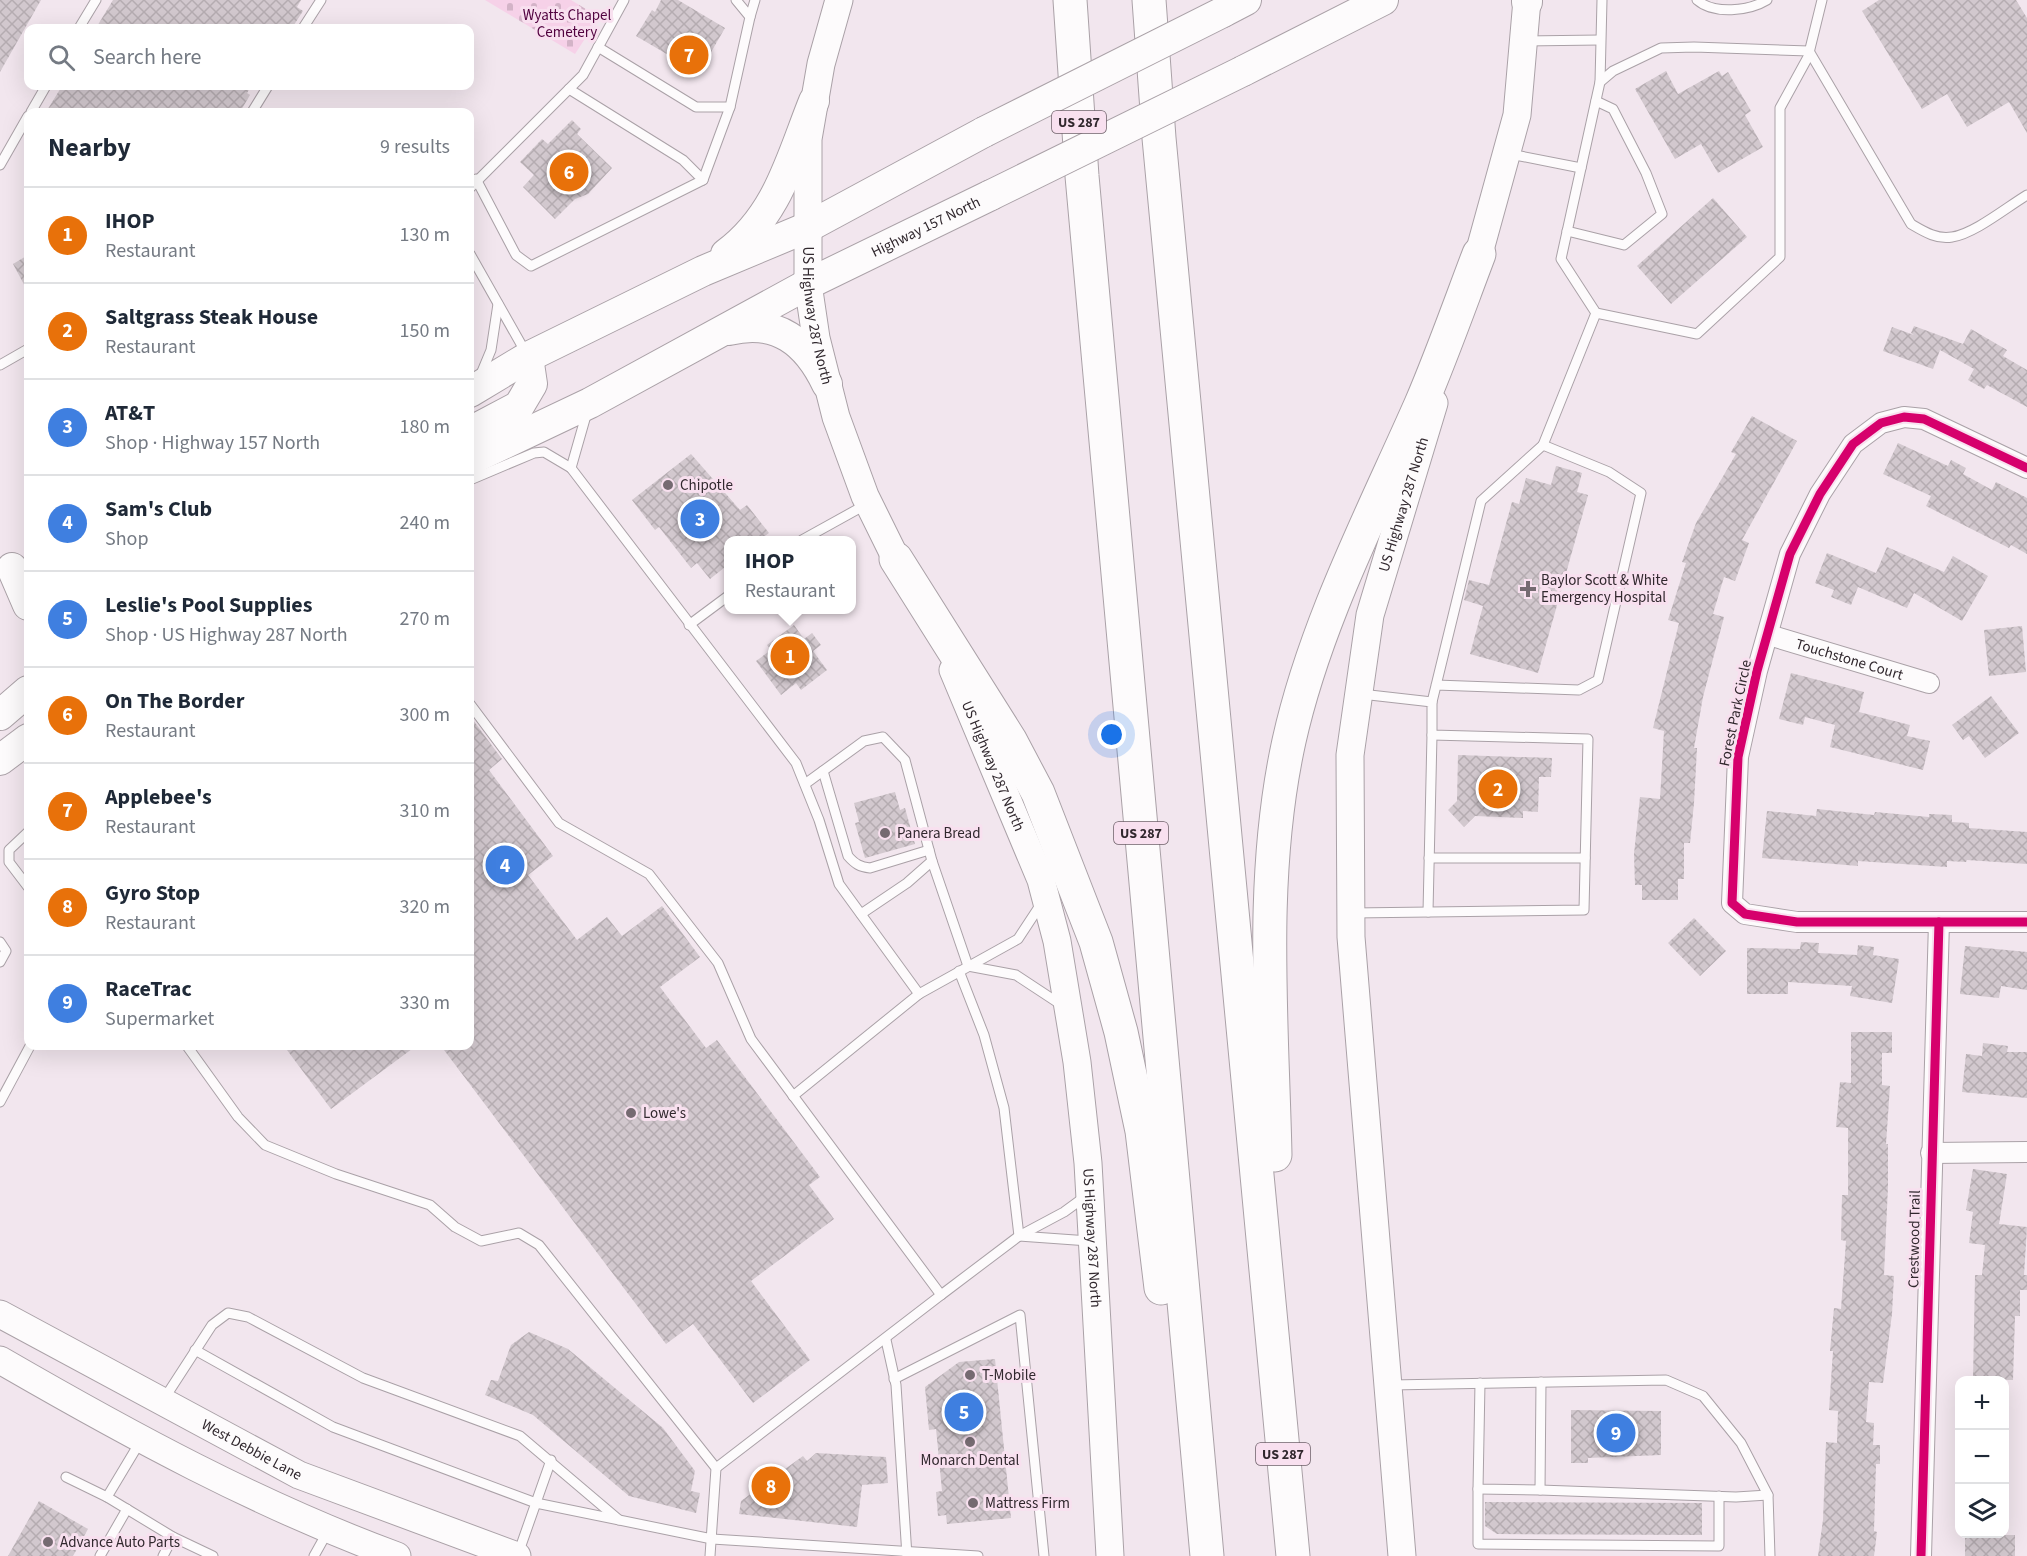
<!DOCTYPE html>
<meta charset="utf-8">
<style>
:root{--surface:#fff;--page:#f2f2f3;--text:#1f2937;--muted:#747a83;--line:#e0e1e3;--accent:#b45309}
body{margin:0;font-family:"Source Sans 3",sans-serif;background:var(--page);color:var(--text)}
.controls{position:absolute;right:18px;bottom:18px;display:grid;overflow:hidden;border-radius:12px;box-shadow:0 6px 24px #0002}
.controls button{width:54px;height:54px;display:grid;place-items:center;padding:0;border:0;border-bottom:2px solid var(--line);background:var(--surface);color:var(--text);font:30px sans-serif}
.you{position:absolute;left:1112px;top:735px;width:21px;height:21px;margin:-15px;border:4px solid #fff;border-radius:50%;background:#1a73e8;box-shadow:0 0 0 9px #1a73e833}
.badge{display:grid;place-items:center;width:39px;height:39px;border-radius:50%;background:var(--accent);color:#fff;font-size:20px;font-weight:700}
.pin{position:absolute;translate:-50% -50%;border:3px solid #fff;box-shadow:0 2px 6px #0006}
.popup{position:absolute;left:724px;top:536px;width:132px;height:78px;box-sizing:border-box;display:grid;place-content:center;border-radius:12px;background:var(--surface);filter:drop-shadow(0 2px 4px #0005);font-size:20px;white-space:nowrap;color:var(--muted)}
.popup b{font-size:22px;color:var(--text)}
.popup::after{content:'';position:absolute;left:50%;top:100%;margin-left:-12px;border:12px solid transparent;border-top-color:var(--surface)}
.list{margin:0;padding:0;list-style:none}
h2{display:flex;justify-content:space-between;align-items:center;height:78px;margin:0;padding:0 24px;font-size:26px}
h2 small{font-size:20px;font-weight:400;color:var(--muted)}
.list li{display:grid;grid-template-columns:39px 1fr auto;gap:18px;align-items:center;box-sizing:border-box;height:96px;padding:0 24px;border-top:2px solid var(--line)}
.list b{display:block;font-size:22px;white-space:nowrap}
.list p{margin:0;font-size:20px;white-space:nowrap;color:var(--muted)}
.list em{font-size:20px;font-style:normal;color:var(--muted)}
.icon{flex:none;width:33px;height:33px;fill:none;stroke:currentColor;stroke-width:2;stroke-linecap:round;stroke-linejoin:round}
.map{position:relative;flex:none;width:2027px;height:1556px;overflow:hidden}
.search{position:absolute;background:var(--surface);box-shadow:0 6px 24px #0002;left:24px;top:24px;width:450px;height:66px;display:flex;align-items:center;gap:15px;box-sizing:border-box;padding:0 21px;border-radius:12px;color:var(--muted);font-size:22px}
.panel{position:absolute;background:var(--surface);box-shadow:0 6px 24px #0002;left:24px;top:108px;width:450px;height:942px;border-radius:12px}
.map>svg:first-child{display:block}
</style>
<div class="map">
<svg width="2027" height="1556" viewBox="0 0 2027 1556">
<defs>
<pattern id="cemetery-stones" width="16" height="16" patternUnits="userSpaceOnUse" patternTransform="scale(1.5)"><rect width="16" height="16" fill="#f6d1e8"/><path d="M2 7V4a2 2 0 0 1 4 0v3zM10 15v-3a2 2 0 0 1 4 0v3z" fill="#d3b3c7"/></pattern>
<pattern id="building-cross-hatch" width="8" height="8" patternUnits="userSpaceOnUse" patternTransform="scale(1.5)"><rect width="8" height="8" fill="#d2c8ce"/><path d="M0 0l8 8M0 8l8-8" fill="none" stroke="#b5acb1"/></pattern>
</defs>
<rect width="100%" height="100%" fill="#f2e6ee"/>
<!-- cemetery -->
<polygon fill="url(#cemetery-stones)" points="485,0 571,0 599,17 575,54"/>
<!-- building -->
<g fill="url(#building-cross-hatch)">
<polygon points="0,0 41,0 0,72"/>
<polygon points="113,0 301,0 297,7 303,11 292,28 96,28"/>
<polygon points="661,0 678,0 725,28 699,73 636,36 652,10 655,12"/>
<polygon points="1879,0 2016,0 2027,18 2027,133 2009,102 1967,127 1947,94 1922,109 1862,11"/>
<polygon points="1666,71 1678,94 1719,71 1722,76 1728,72 1751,111 1745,115 1763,147 1718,173 1701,144 1675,159 1635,89"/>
<polygon points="62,86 251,86 247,93 250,95 240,112 46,112"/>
<polygon points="572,120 581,129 577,134 612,168 588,194 575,199 555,219 523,187 534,175 520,162 542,139 548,144"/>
<polygon points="1713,198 1747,237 1671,304 1637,266"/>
<polygon points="28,255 28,292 13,264"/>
<polygon points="1914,326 1963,344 1971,329 2007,350 2003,356 2027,370 2027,407 1987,385 1984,389 1968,380 1974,369 1940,350 1933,369 1883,351 1892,327 1914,335 1911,333"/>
<polygon points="1752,416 1797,441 1742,540 1749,543 1735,581 1724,577 1713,614 1724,617 1703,697 1694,748 1697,748 1694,803 1690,843 1684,843 1684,879 1678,879 1678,900 1642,900 1642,885 1635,885 1634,854 1640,797 1660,799 1664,731 1653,728 1679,623 1668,620 1686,563 1682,562 1696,523 1736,454 1731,452"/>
<polygon points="1898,443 1948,466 1951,460 1966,468 1963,474 1992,490 1996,482 2027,498 2027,554 2011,545 2009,548 1926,506 1931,496 1883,474"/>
<polygon points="691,454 740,510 747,505 769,533 759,540 729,540 729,564 710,579 697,563 691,568 659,527 655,530 632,500"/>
<polygon points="1556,466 1582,473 1577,492 1588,495 1538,673 1470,654 1483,606 1464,600 1469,580 1489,585 1512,502 1519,504 1526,478 1551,485"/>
<polygon points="1887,547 1944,572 1953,556 1988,576 1962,621 1914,593 1907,608 1858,587 1851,605 1831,597 1834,590 1815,583 1827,553 1876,573"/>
<polygon points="794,625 804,639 812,633 821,645 813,651 827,670 801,690 796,683 781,695 756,661 771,650 767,645"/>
<polygon points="2022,626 2026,672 1989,676 1984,630"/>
<polygon points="1791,673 1864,692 1859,712 1910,725 1907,736 1930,741 1923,770 1830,747 1835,725 1805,717 1803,725 1779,719"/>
<polygon points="1991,696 2019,733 1985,758 1969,736 1963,740 1952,725"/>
<polygon points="470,716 502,759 489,770 553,856 528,875 577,940 607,917 622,936 662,906 700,957 660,987 706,1048 717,1040 820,1177 809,1185 834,1219 751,1281 810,1360 753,1403 693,1324 666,1344 441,1046 470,1046"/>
<polygon points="1458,755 1552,758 1551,777 1539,777 1538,812 1523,811 1523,818 1475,816 1464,827 1448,810 1457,801"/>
<polygon points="895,792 900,810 905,808 915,844 865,858 855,823 859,822 854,803"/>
<polygon points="1817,809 1874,815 1875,812 1929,817 1929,814 1952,815 1952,822 1969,823 1969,828 2027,832 2027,864 1967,860 1966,862 1947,861 1947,867 1858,861 1858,866 1762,858 1767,811 1816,816"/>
<polygon points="1694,918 1726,951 1700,976 1668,943"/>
<polygon points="1801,942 1819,943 1818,953 1857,955 1858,945 1874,947 1873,955 1899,959 1892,1003 1850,996 1852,986 1788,982 1788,994 1747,994 1747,948 1800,949"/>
<polygon points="1965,946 2027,952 2027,990 2001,986 1999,998 1960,994"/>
<polygon points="1851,1032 1892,1032 1892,1053 1882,1053 1882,1085 1890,1086 1886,1144 1888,1144 1888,1186 1884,1275 1894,1276 1892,1314 1883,1383 1869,1382 1866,1422 1874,1423 1873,1445 1880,1445 1880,1464 1876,1464 1874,1531 1877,1532 1874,1556 1818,1556 1823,1520 1826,1442 1837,1443 1838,1411 1829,1410 1833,1351 1830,1351 1834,1308 1841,1309 1846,1241 1841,1240 1842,1195 1848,1195 1848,1128 1836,1127 1840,1082 1851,1083"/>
<polygon points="1983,1043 2008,1046 2007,1052 2027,1052 2027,1098 1962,1092 1966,1054 1982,1056"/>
<polygon points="284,1046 416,1046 331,1109"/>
<polygon points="1973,1169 2007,1174 1999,1224 2027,1227 2024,1275 2027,1275 2027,1290 2020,1290 2020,1316 2015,1316 2013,1380 1973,1380 1975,1275 1982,1275 1985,1245 1969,1243 1973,1212 1966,1210"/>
<polygon points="529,1332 568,1349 663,1428 695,1471 691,1491 700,1493 696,1513 629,1496 533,1415 485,1395 491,1380 498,1381 511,1345"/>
<polygon points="995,1359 1011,1518 947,1524 946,1515 938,1516 936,1492 942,1491 939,1459 936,1429 929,1430 925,1387 959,1362"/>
<polygon points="1571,1410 1661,1411 1661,1455 1588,1458 1588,1463 1571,1463"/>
<polygon points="816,1453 886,1457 888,1483 862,1485 857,1527 739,1514 741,1501 803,1456 807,1461"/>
<polygon points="39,1501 88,1529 73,1556 8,1556"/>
<polygon points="1485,1502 1702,1503 1702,1535 1497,1534 1485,1526"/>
<rect x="1965" y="1535" width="50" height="21"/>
</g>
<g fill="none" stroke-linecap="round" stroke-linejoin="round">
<!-- service casing -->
<g stroke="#aaa1a7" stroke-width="11">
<g id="service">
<polyline points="1602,0 1600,82 1561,259 1596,313 1697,334 1780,257 1780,108 1808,57 1822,0"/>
<path d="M 1697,0 C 1714,15 1749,11 1767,0"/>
<polyline points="750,17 755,0"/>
<polyline points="79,28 96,0"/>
<polyline points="303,28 321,0"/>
<polyline points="1524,41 1600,40"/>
<polyline points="598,47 696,107 730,107 750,17 736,0"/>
<path d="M 1600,82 L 1613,71 L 1661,48 L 1694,47 L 1809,51 L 1911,224 C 1923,231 1937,240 1952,237 C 1974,234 2007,207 2027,195"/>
<polyline points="31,112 46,86"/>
<polyline points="252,112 268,86"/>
<polyline points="1510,154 1581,168"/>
<polyline points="0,165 28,116"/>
<polyline points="476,179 516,255 531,266 703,180 683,160 569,89"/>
<polyline points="703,180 730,107"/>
<polyline points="470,188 583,75 624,0"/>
<polyline points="1567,231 1624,245 1662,214 1646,173 1613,109 1596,101"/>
<polyline points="470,254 526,353"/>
<polyline points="0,365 28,349"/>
<polyline points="481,374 491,350 498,304"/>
<polyline points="1543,445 1596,313"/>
<polyline points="571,468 587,412"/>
<polyline points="470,480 534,453 544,452 571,468 796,763 819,820 839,884 919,994"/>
<polyline points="802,540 867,504"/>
<polyline points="689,625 728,596"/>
<polyline points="1432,702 1481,501 1543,445 1609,472 1641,493 1598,680 1579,690 1436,685"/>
<polyline points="470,704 559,823 649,874 718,963 751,1039 941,1295 1019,1236 1064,1212 1086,1196"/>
<path d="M 823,771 L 848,856 C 855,864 860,867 870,868 L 929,850"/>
<polyline points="805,784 864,741 883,737 905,760 932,861 907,883 861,914"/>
<polyline points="28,832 9,850 9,862 28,887"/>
<polyline points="1429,858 1585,858"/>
<polyline points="932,861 968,966"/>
<polyline points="1428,912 1432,735"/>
<polyline points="1353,913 1584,910 1588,739 1432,735 1432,702 1361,694"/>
<polyline points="0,942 6,951 0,962"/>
<polyline points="968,966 1016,975 1063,1006"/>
<polyline points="959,971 984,1035 1004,1108 1019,1236"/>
<polyline points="187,1046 238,1117 265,1145 336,1174 430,1205 455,1227 481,1241 519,1233 539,1245 716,1468 710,1556"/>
<polyline points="793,1096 919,994 1018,939 1041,904"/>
<polyline points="0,1102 30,1046"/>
<polyline points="1019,1236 1089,1241"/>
<polyline points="886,1340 896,1385 907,1556"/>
<polyline points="195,1350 333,1427 536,1503 712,1539 978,1556"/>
<polyline points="894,1379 1020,1315 1044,1556"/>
<polyline points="1480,1383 1478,1489 1540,1490 1541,1382"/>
<polyline points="1391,1385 1666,1380 1703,1396 1741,1443 1768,1495 1770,1556"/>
<polyline points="164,1399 212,1325 228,1313 248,1317 363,1378 520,1436 619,1520"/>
<polyline points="140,1442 107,1497 173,1537 213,1556"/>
<polyline points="716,1468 941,1295"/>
<polyline points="66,1477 107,1497"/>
<polyline points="1478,1489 1478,1544 1719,1546 1719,1496"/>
<polyline points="1540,1490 1736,1497 1768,1495"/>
<polyline points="518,1554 551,1460"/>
<polyline points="100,1556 127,1509"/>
<polyline points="163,1556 173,1537"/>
<polyline points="314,1556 328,1531"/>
</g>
</g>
<!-- minor casing -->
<g stroke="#aaa1a7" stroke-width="22">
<g id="minor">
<polyline points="2027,468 1924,419 1904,417 1881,423 1853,444 1820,494 1790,554 1757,671 1738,757 1732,903 1745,914 1797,922 2027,922"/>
<path id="s1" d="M 1769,635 L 1929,683"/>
<polyline points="1931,1153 2027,1152"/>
<polyline points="1921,1556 1939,922"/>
</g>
</g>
<!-- secondary casing -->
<g stroke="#aaa1a7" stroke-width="29">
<g id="secondary">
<path id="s2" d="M 839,0 L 821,64 L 808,139 L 808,284 L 816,338 L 836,417 L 865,496 L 905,577"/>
<polyline points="1473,275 1517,115 1527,0"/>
<path id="s3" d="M 953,670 L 1041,880 L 1057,941 L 1077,1062 L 1088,1163 L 1110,1556"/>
<path id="s4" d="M 0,1314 L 299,1475 L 517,1556"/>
<path d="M 0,1360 C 128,1434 258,1505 397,1556"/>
<path id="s5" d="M 1402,1556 L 1351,937 L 1350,755 L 1370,615 L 1434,403"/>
</g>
</g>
<!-- primary casing -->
<g stroke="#aaa1a7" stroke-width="32">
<g id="primary">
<polyline points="1527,2 1527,0"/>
<polyline points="1223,12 1246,0"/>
<polyline points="1243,71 1383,0"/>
<path d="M 726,254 C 778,216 791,158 814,101"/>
<path d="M 729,330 C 777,318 807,342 827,384"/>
<polyline points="470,392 528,357 703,271 808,227 984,132"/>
<polyline points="470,432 519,406 532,384 528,357"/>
<path id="s6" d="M 470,460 L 590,403 L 808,284 L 991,195"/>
<polyline points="12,568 28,605"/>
<polyline points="0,715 28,691"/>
<polyline points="0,760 28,739"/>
</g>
</g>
<!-- motorway casing -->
<g stroke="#aaa1a7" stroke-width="35">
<g id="motorway">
<polyline points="1070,0 1082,176 1207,1556"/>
<polyline points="1149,0 1159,138 1293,1556"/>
<polyline points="896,559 1010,740 1038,793 1096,942 1121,1032 1142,1131 1161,1288"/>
<path d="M 1275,1155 C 1272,1018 1259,877 1289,741 C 1315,624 1373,513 1421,404 C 1442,355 1460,304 1479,254"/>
</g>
</g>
<!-- service -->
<use href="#service" stroke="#fdfbfc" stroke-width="9"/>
<!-- minor -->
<use href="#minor" stroke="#fdfbfc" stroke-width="20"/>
<!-- secondary -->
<use href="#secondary" stroke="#fdfbfc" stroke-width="27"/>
<!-- primary -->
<use href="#primary" stroke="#fdfbfc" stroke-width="30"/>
<!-- motorway -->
<use href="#motorway" stroke="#fdfbfc" stroke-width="33"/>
<!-- primary-bridge casing -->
<g stroke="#aaa1a7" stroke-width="32" stroke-linecap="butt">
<g id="primary-bridge">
<polyline points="984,132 1223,12"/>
<polyline points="991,195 1243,71"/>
</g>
</g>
<!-- primary-bridge -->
<use href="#primary-bridge" stroke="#fdfbfc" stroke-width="30"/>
<!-- cycleway casing -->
<g stroke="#f8e0ef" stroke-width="13">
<g id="cycleway">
<polyline points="2027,468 1924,419 1904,417 1881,423 1853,444 1820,494 1790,554 1757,671 1738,757 1732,903 1745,914 1797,922 2027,922"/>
<polyline points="1921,1556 1939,922"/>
</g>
</g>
<!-- cycleway -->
<use href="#cycleway" stroke="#d6006c" stroke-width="9"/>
</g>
<!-- markers -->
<g fill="#756a71" stroke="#f8e0ef" stroke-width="2">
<circle cx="668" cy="485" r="6"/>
<path d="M1525 580h6v6h6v6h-6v6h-6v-6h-6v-6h6z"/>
<circle cx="885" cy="833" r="6"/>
<circle cx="631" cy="1113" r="6"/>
<circle cx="970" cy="1375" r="6"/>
<circle cx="970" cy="1442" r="6"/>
<circle cx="973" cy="1503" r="6"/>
<circle cx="48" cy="1542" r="6"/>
</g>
<g text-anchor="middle" stroke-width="6" stroke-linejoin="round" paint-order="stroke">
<!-- shield labels -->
<g fill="#f8e0ef" stroke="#6d5f68" stroke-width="1.5">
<rect x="1052" y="111" width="54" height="22" rx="4.5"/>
<rect x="1114" y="822" width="54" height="22" rx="4.5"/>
<rect x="1256" y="1443" width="54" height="22" rx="4.5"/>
</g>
<g font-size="14" font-weight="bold" fill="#31282e">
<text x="1079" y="127">US 287</text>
<text x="1141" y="838">US 287</text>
<text x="1283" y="1459">US 287</text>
</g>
<!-- park labels -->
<g font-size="15" fill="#51023f" stroke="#f8e0ef">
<text x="567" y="20">Wyatts Chapel<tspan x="567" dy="17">Cemetery</tspan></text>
</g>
<!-- street labels -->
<g font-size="15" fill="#31282e" stroke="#f8e0ef">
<text dy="5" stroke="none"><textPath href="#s6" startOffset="512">Highway 157 North</textPath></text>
<text dy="5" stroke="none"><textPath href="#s2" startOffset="320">US Highway 287 North</textPath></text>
<text dy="5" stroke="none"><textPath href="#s5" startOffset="1060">US Highway 287 North</textPath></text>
<text dy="5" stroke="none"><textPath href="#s1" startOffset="84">Touchstone Court</textPath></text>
<text transform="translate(1735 713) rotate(-78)" y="5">Forest Park Circle</text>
<text dy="5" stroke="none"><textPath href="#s3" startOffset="104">US Highway 287 North</textPath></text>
<text dy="5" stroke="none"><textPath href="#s3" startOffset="590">US Highway 287 North</textPath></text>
<text transform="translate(1914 1239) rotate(-89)" y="5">Crestwood Trail</text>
<text dy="5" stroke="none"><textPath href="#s4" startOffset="286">West Debbie Lane</textPath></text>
</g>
<!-- poi labels -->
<g font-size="15" fill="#31282e" stroke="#f8e0ef" text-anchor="start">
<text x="680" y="490">Chipotle</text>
<text x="1541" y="585">Baylor Scott &amp; White<tspan x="1541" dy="17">Emergency Hospital</tspan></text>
<text x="897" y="838">Panera Bread</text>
<text x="643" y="1118">Lowe's</text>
<text x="982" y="1380">T-Mobile</text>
<text x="970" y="1465" text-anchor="middle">Monarch Dental</text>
<text x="985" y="1508">Mattress Firm</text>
<text x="60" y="1547">Advance Auto Parts</text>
</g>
</g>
</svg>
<div class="controls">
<button>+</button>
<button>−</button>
<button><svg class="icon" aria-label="layers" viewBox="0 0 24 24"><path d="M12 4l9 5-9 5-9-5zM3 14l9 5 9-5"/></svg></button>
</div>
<div class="you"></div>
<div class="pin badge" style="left:790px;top:656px;background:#e8710a">1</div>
<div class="popup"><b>IHOP</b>Restaurant</div>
<div class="pin badge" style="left:1498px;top:789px;background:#e8710a">2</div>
<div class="pin badge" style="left:700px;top:519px;background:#3f7fe0">3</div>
<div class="pin badge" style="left:505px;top:865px;background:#3f7fe0">4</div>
<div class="pin badge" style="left:964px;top:1412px;background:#3f7fe0">5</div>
<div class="pin badge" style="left:569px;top:172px;background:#e8710a">6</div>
<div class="pin badge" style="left:689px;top:55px;background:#e8710a">7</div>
<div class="pin badge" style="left:771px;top:1486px;background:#e8710a">8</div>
<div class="pin badge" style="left:1616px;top:1433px;background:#3f7fe0">9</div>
<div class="search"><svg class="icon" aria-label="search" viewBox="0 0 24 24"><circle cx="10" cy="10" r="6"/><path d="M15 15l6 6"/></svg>Search here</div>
<section class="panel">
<h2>Nearby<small>9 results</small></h2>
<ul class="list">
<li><span class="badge" style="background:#e8710a">1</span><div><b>IHOP</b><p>Restaurant</p></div><em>130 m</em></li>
<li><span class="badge" style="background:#e8710a">2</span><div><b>Saltgrass Steak House</b><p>Restaurant</p></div><em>150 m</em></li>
<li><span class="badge" style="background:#3f7fe0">3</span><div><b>AT&amp;T</b><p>Shop · Highway 157 North</p></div><em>180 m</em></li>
<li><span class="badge" style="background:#3f7fe0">4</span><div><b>Sam's Club</b><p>Shop</p></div><em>240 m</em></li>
<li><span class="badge" style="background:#3f7fe0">5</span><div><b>Leslie's Pool Supplies</b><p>Shop · US Highway 287 North</p></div><em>270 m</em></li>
<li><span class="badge" style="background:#e8710a">6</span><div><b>On The Border</b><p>Restaurant</p></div><em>300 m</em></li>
<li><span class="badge" style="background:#e8710a">7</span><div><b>Applebee's</b><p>Restaurant</p></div><em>310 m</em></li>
<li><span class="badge" style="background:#e8710a">8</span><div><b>Gyro Stop</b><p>Restaurant</p></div><em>320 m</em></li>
<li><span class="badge" style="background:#3f7fe0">9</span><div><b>RaceTrac</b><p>Supermarket</p></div><em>330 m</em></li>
</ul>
</section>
</div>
